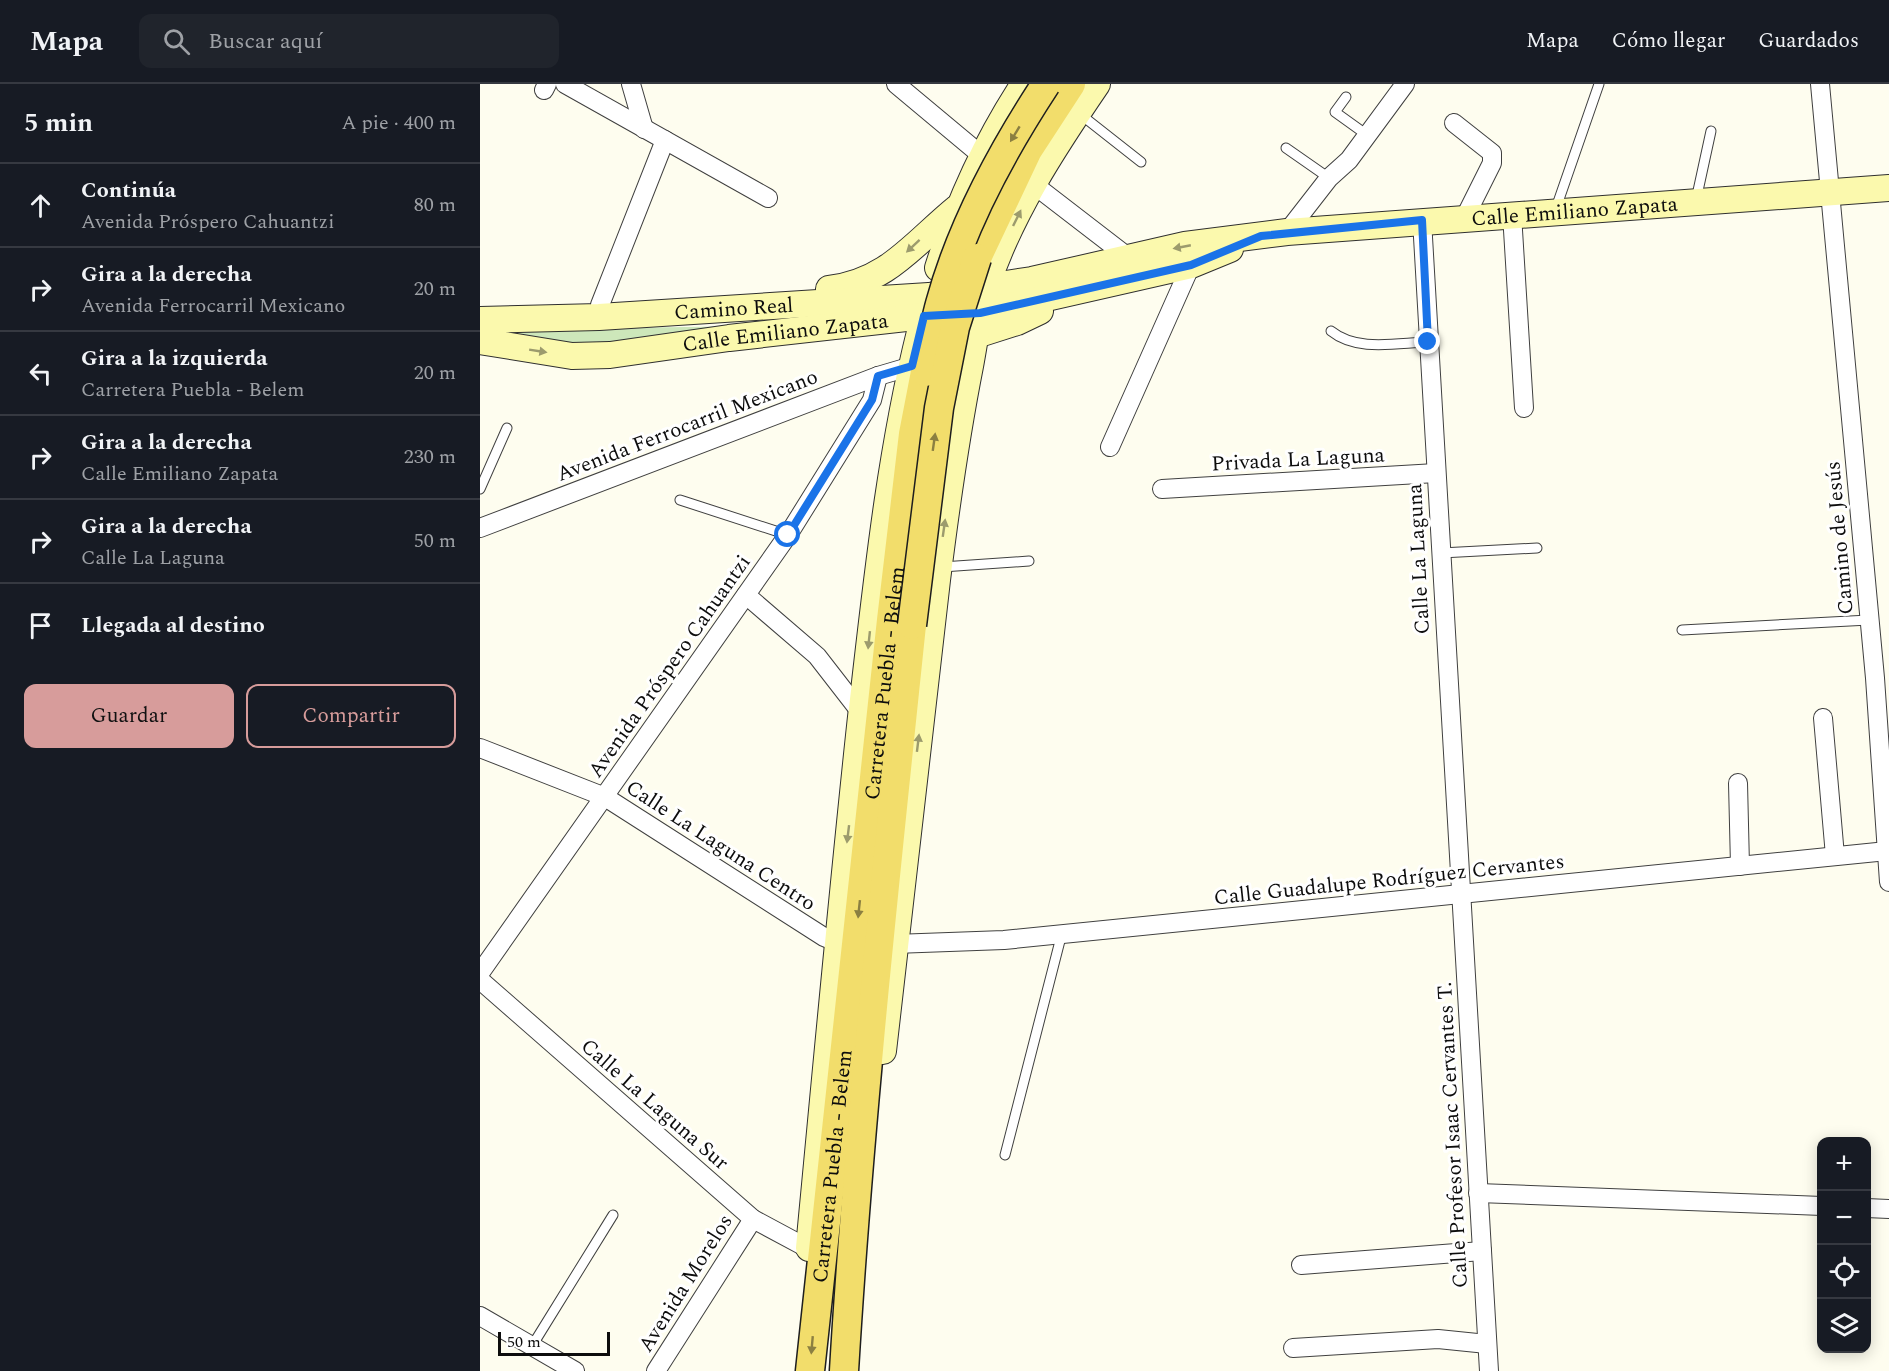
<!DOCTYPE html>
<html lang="es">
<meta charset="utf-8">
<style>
:root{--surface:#171b24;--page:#20242c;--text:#f1f3f6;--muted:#9ea1a6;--line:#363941;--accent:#d79c9b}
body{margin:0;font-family:Spectral,serif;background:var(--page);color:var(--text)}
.controls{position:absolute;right:18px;bottom:18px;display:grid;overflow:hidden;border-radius:12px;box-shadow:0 3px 15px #0003}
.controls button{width:54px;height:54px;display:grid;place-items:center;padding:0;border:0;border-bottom:2px solid var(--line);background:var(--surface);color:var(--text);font:30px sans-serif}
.scale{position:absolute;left:18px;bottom:15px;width:112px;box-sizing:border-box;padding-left:6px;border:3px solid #0d0d0d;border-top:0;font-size:16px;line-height:21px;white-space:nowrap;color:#0d0d0d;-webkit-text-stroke:4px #fff;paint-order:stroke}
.stop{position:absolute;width:18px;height:18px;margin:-14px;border:4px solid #1a73e8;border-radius:50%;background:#fff}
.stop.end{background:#1a73e8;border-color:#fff;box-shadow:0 2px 6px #0008}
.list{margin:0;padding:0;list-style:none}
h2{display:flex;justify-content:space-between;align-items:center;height:78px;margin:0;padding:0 24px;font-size:26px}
h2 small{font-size:20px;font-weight:400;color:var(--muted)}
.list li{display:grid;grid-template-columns:39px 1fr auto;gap:18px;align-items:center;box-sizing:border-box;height:84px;padding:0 24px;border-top:2px solid var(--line)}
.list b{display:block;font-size:22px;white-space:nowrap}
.list p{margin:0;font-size:20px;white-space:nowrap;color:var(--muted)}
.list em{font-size:20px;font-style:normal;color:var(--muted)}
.actions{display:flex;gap:12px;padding:18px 24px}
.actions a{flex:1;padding:14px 0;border:2px solid var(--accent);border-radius:12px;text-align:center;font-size:21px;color:var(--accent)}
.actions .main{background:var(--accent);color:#111}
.icon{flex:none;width:33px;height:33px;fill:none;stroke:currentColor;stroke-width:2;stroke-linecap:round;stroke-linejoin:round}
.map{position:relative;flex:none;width:1409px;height:1287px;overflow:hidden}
header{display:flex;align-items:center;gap:36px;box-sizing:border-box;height:84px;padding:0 30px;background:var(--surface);border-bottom:2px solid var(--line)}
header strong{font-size:28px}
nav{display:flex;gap:33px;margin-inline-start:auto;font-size:21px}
.search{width:420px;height:54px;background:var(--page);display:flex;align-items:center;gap:15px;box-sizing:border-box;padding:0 21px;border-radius:12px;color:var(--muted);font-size:22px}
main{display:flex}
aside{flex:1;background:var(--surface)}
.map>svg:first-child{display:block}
</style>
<header>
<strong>Mapa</strong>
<div class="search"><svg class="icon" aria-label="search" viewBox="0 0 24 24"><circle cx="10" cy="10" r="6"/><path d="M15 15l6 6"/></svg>Buscar aquí</div>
<nav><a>Mapa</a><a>Cómo llegar</a><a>Guardados</a></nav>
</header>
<main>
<aside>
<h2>5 min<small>A pie · 400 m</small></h2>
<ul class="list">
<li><svg class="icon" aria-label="ahead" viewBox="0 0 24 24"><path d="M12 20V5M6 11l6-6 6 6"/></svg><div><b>Continúa</b><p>Avenida Próspero Cahuantzi</p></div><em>80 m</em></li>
<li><svg class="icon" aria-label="right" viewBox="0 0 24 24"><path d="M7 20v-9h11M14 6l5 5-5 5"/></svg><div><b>Gira a la derecha</b><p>Avenida Ferrocarril Mexicano</p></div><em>20 m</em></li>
<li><svg class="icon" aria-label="left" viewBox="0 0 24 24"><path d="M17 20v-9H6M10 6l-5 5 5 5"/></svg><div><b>Gira a la izquierda</b><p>Carretera Puebla - Belem</p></div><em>20 m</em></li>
<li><svg class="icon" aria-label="right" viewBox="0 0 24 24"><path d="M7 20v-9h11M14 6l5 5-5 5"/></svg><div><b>Gira a la derecha</b><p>Calle Emiliano Zapata</p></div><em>230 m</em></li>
<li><svg class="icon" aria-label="right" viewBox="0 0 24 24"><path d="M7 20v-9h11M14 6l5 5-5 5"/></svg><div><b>Gira a la derecha</b><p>Calle La Laguna</p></div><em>50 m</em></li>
<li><svg class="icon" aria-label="arrive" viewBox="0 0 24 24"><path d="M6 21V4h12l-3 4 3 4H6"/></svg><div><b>Llegada al destino</b></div></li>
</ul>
<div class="actions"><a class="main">Guardar</a><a>Compartir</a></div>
</aside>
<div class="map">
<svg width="1409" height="1287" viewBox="0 0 1409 1287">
<rect width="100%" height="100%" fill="#fefdef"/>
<!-- green -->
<polygon fill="#cde7ba" points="276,242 99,264 0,246"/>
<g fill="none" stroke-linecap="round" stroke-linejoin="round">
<!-- lane casing -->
<g stroke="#404040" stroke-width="11">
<g id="lane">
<polyline points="866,13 855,28 887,51"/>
<polyline points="600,30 661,78"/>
<polyline points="806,64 849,94"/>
<polyline points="1216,116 1231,47"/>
<polyline points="1076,124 1119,0"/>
<path d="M 851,247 C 877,268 916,259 948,258"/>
<polyline points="0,405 27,344"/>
<polyline points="200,416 308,451"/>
<polyline points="961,469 1057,464"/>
<polyline points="462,483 549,477"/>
<polyline points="1202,546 1389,536"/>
<polyline points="525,1071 582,849"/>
<polyline points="52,1262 133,1131"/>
</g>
</g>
<!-- street casing -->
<g stroke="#404040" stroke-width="20">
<g id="street">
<polyline points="85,0 288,114"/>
<polyline points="151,0 164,45"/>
<polyline points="416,0 501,71"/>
<polyline points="1340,0 1395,594 1409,798"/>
<polyline points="64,6 67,0"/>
<polyline points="974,39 1012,69 1012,79 985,133"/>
<polyline points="553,100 649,174"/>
<polyline points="1032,130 1044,324"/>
<polyline points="942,136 1009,1287"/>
<polyline points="807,148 849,94 869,76 925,0"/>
<polyline points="120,221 185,56"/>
<polyline points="630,363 711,181"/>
<polyline points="682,405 956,389"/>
<polyline points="0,444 398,292 432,282"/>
<polyline points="266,511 337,572 382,630"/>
<polyline points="1343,634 1355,772"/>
<polyline points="0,664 125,713 344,853 356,858"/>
<polyline points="1258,699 1260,782"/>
<polyline points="414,860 524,856 1407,767"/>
<polyline points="0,889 308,451 392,316 398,292"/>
<polyline points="0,896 273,1135 329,1165"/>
<polyline points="998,1109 1342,1122"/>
<polyline points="1386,1124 1409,1125"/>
<polyline points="821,1181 1002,1167"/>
<polyline points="0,1232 95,1287"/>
<polyline points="813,1264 958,1255 1007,1260"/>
<polyline points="176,1287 273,1135"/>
</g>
</g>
<!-- secondary casing -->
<g stroke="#2f2f2f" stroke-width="28">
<g id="secondary">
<path d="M 458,184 C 479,117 506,58 544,0"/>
<path d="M 349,205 C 408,198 433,160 477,124"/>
<path id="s1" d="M 0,236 L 119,233 L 449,212 L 552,196 L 705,161 L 807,148 L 1409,104"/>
<polyline points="496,251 537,238 560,227"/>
<path id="s2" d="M 0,257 L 92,272 L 130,271 L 249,254 L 444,232 L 500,229 L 711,181 L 750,165"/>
<path d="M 403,967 C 420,810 438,653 457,496 C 466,424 476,353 490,282 C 495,256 498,228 506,203 C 530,130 574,63 617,0"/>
<path d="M 329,1164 C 346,986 362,809 381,633 C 396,504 409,373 440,248"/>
</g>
</g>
<!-- primary casing -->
<g stroke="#1e1e1e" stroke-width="31">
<g id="primary">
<polyline points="497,174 548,66 591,0"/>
<path id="s3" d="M 330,1287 L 411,536 L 433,350 L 445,288"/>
<path d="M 364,1287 C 379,1037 406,790 432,541"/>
</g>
</g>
<!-- lane -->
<use href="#lane" stroke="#fff" stroke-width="9"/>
<!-- street -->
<use href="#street" stroke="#fff" stroke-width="18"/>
<!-- secondary -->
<use href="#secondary" stroke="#fbf9ad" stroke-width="26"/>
<!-- primary -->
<use href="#primary" stroke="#f2dd6b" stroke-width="28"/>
<!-- primary-bridge casing -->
<g stroke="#1e1e1e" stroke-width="31" stroke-linecap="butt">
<g id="primary-bridge">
<path d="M 445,288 C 450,265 454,242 460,220 C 481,142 522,67 566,0"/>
<polyline points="432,541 459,324 475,243 497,174"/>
</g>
</g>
<!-- primary-bridge -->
<use href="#primary-bridge" stroke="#f2dd6b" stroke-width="28"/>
</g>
<!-- one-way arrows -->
<defs><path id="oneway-solid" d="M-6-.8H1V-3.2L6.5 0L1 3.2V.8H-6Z" transform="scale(1.5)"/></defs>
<g fill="#8b7f41">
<use href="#oneway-solid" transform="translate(535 50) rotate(121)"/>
<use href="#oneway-solid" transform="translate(454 358) rotate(-82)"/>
<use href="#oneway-solid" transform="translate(379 825) rotate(96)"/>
<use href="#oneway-solid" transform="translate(332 1261) rotate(95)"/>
</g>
<g fill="#9c9b6d">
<use href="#oneway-solid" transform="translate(537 134) rotate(-64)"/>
<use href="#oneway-solid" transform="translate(433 162) rotate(137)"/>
<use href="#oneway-solid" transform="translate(702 163) rotate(169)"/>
<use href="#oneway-solid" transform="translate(58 267) rotate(9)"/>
<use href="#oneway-solid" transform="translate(464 444) rotate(-82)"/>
<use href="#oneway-solid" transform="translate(389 556) rotate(96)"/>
<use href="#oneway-solid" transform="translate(438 659) rotate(-83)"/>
<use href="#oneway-solid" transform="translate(368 750) rotate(97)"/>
</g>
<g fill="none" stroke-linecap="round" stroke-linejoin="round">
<!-- route -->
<polyline stroke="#1a73e8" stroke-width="8" points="308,451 392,316 398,292 432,282 444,232 500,229 711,181 781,152 942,136 948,258"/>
</g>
<g text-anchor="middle" stroke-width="6" stroke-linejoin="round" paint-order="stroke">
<!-- street labels -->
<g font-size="21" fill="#0d0d0d" stroke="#fff">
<text dy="7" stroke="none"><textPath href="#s1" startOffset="1102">Calle Emiliano Zapata</textPath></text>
<text dy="7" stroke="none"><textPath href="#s1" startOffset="254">Camino Real</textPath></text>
<text dy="7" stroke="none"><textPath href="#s2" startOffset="308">Calle Emiliano Zapata</textPath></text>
<text transform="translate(207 341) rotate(-21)" y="7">Avenida Ferrocarril Mexicano</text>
<text transform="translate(818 375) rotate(-3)" y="7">Privada La Laguna</text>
<text transform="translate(1359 454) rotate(-95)" y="7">Camino de Jesús</text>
<text transform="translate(938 475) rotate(-93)" y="7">Calle La Laguna</text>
<text transform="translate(189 582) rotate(-55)" y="7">Avenida Próspero Cahuantzi</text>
<text dy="7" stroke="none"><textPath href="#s3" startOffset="692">Carretera Puebla - Belem</textPath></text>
<text transform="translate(241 761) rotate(33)" y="7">Calle La Laguna Centro</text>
<text transform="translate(909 795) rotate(-6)" y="7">Calle Guadalupe Rodríguez Cervantes</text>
<text transform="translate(175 1020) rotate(41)" y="7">Calle La Laguna Sur</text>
<text transform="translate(972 1051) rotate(-93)" y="7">Calle Profesor Isaac Cervantes T.</text>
<text dy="7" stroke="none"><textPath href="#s3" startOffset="206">Carretera Puebla - Belem</textPath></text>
<text transform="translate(205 1199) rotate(-58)" y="7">Avenida Morelos</text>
</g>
</g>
</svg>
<div class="controls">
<button>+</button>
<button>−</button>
<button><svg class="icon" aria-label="locate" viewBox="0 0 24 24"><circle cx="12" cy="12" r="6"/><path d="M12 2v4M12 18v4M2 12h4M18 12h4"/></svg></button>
<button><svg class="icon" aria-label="layers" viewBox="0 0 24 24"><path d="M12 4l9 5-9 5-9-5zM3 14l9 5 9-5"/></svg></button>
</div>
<div class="scale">50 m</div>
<div class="stop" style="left:308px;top:451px"></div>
<div class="stop end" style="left:948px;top:258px"></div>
</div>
</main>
